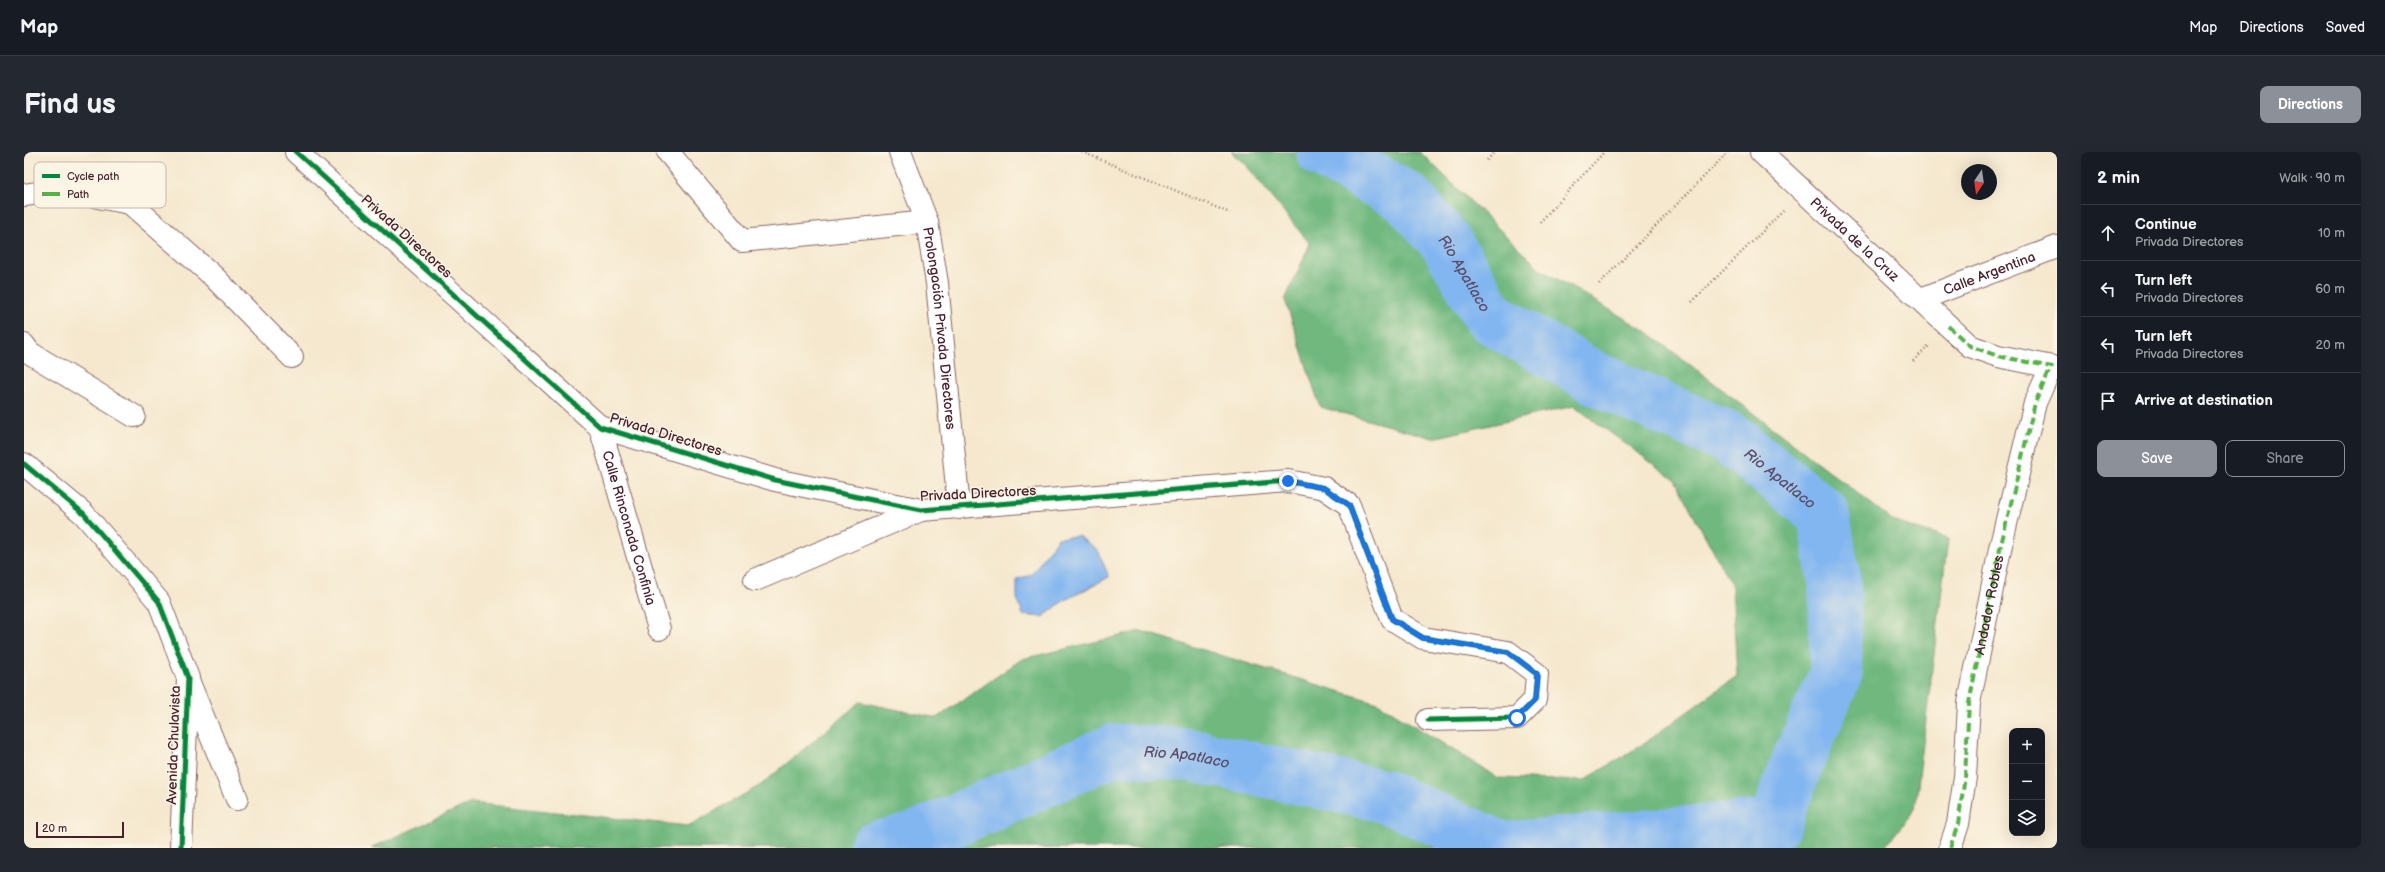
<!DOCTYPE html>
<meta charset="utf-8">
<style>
:root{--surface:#171b24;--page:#242831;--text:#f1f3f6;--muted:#9ea1a6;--line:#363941;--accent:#8c9099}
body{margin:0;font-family:"Balsamiq Sans",sans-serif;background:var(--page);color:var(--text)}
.controls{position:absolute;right:12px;bottom:12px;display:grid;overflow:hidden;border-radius:8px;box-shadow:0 4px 16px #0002}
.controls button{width:36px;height:36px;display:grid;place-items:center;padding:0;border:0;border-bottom:1px solid var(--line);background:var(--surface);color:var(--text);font:20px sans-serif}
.compass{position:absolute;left:1937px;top:12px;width:36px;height:36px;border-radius:50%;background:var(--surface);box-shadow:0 4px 16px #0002;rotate:193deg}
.scale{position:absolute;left:12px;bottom:10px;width:88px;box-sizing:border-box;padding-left:4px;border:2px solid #4a1f2b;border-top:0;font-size:11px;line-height:14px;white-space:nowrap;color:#4a1f2b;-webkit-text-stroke:3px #fcf5e5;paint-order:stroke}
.stop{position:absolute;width:12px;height:12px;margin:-9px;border:3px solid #1a73e8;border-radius:50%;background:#fff}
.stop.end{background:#1a73e8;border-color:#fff;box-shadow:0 1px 4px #0008}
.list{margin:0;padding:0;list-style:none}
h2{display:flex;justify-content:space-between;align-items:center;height:52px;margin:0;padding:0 16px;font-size:17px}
h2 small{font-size:13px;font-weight:400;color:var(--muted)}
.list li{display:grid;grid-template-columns:26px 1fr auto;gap:12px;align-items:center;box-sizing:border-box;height:56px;padding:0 16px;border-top:1px solid var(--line)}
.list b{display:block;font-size:15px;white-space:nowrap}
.list p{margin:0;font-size:13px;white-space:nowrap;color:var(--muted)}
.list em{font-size:13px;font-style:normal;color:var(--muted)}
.actions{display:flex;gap:8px;padding:12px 16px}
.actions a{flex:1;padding:9px 0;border:1px solid var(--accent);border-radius:8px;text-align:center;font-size:14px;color:var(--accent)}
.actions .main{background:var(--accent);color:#fff}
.icon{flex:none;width:22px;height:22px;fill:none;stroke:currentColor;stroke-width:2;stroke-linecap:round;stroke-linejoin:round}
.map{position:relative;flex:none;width:2033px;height:696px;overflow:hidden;border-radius:8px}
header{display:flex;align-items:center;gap:24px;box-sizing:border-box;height:56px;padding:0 20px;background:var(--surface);border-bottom:1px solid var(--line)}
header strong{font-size:19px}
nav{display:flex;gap:22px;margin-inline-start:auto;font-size:14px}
.intro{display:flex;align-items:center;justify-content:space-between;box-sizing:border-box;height:96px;padding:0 24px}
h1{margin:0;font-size:28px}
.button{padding:10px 18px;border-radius:8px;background:var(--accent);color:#fff;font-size:14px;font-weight:700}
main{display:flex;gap:24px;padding:0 24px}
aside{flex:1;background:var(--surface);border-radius:8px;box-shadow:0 4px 16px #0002}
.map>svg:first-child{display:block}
</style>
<header>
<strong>Map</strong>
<nav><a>Map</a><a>Directions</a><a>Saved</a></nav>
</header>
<div class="intro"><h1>Find us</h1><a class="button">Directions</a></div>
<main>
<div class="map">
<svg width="2033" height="696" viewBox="0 0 2033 696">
<rect width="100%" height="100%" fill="#fcf5e5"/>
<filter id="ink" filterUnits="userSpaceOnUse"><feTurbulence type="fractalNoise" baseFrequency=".025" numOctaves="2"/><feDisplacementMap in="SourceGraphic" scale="8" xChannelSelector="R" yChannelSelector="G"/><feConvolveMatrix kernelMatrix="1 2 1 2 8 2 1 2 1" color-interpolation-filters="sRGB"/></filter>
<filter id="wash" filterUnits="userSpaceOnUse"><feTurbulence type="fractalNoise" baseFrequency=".012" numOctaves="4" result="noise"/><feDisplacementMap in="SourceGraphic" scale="16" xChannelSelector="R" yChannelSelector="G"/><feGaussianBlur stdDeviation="0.9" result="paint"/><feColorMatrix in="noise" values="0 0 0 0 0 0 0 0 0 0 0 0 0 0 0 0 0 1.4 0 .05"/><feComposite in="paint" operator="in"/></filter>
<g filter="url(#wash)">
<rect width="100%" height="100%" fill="#f5e8ce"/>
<!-- forest -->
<polygon fill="#70b87e" stroke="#5d6c54" points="1207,0 1396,0 1516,117 1622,179 1871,370 1924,387 1891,657 1860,696 347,696 447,651 664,674 737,633 836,550 913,566 998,507 1117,479 1354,551 1474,626 1559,629 1616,594 1713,524 1708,434 1651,328 1550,254 1409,286 1296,255 1261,148 1286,92 1222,13"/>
<!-- water -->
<polygon fill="#82b6f0" stroke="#666a8e" points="1054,384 1074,398 1085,425 1038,450 1019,465 999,463 993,446 993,427 1007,423 1034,386"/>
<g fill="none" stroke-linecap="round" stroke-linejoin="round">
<!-- river -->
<g stroke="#82b6f0" stroke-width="53">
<path id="s1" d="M 1299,0 L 1383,46 L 1422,90 L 1466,165 L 1571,226 L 1705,286 L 1799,361 L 1811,433 L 1812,521 L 1774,609 L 1750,673 L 1484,696"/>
<path id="s2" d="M 852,696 L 889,687 L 1090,598 L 1161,602 L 1360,644 L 1478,696"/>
</g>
</g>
</g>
<g filter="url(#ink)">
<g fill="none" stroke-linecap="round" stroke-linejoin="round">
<!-- minor casing -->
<g stroke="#866564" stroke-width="24">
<g id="minor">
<polyline points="272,0 576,275 751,328 897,358 1264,329 1300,336 1325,353 1368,467 1399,486 1484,500 1513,522 1511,548 1493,566 1404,568"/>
<polyline points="644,0 718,89 903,70"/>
<path id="s3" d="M 876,0 L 903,70 L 913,131 L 935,356"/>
<path id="s4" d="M 1737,0 L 1946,194 L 1974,204 L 2033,216"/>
<polyline points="0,43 37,38 106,51 189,124 268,205"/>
<path id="s5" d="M 1897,147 L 2033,95"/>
<polyline points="0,193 6,201 110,264"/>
<path id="s6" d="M 576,275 L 635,477"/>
<polyline points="0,312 60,362 135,450 164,526 157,696"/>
<polyline points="731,428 897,358"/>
<polyline points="166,533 213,647"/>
<path id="s7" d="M 1926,696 L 1934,672 L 1941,625 L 1945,551 L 1976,397 L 2011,251 L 2027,215"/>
</g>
</g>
<!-- path -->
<g stroke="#866564" stroke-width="2.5" stroke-dasharray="1 3" stroke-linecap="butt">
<polyline points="1058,0 1206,61"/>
<polyline points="1463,8 1471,0"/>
<polyline points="1516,70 1580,0"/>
<polyline points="1575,132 1704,0"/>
<polyline points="1668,150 1761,57"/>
<polyline points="1889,209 1906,193"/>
</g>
<!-- minor -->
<use href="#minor" stroke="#fff" stroke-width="22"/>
<!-- quiet -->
<g stroke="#57b146" stroke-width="4" stroke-dasharray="8 4" stroke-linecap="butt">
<polyline points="1924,174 1946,194 1974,204 2033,216"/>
<polyline points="1926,696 1934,672 1941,625 1945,551 1976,397 2011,251 2027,215"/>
</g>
<!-- cycleway casing -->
<g stroke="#fcf5e5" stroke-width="8">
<g id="cycleway">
<polyline points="272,0 576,275 751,328 897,358 1264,329 1300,336 1325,353 1368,467 1399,486 1484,500 1513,522 1511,548 1493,566 1404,568"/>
<polyline points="0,312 60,362 135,450 164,526 157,696"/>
</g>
</g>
<!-- cycleway -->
<use href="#cycleway" stroke="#00873e" stroke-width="5"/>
</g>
</g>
<g fill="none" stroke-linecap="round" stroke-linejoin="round" filter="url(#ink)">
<!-- route -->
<polyline stroke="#1a73e8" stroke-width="5" points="1264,329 1300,336 1325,353 1368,467 1399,486 1484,500 1513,522 1511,548 1493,566"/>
</g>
<g text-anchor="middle" stroke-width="3" stroke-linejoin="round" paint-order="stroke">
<!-- street labels -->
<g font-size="14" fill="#4a1f2b" stroke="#fcf5e5">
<text transform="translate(383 84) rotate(42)" y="5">Privada Directores</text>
<text dy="5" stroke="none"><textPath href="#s4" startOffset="128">Privada de la Cruz</textPath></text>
<text dy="5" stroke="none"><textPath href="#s5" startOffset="73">Calle Argentina</textPath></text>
<text dy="5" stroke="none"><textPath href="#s3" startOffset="182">Prolongación Privada Directores</textPath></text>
<text transform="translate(642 282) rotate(17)" y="5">Privada Directores</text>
<text transform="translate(954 341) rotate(-3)" y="5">Privada Directores</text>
<text dy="5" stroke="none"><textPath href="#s6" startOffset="105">Calle Rinconada Confinia</textPath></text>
<text dy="5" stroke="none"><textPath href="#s7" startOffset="247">Andador Robles</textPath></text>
<text transform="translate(149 593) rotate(-88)" y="5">Avenida Chulavista</text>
</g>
<!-- water labels -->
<g font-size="15" font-style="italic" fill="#5b4c66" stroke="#fcf5e5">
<text dy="5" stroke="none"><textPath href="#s1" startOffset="191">Rio Apatlaco</textPath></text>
<text dy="5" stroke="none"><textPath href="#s1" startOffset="575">Rio Apatlaco</textPath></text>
<text dy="5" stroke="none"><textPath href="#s2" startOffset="331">Rio Apatlaco</textPath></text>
</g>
</g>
<!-- legend -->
<rect x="10" y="10" width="132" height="46" rx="6" fill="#fcf5e5" stroke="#c7b5ad" stroke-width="1"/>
<rect x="18" y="22" width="18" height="4" fill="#00873e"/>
<rect x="18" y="40" width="18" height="4" fill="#57b146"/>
<g font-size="11" fill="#4a1f2b">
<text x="43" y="28">Cycle path</text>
<text x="43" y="46">Path</text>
</g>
</svg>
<div class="controls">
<button>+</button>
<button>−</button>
<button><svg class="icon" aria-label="layers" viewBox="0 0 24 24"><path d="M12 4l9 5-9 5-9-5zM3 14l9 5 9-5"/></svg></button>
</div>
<svg class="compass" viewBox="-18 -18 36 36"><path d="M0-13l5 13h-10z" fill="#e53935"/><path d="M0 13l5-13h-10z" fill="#9ea1a6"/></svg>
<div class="scale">20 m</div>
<div class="stop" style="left:1493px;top:566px"></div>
<div class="stop end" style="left:1264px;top:329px"></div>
</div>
<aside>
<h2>2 min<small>Walk · 90 m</small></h2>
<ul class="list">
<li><svg class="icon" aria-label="ahead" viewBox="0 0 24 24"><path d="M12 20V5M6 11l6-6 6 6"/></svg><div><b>Continue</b><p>Privada Directores</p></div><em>10 m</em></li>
<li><svg class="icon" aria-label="left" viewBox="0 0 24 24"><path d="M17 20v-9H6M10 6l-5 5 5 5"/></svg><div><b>Turn left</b><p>Privada Directores</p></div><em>60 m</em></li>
<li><svg class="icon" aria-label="left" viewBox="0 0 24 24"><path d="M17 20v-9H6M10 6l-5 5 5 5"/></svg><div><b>Turn left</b><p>Privada Directores</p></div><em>20 m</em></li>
<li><svg class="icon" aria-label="arrive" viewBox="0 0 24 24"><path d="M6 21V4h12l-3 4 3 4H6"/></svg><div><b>Arrive at destination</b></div></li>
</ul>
<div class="actions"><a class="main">Save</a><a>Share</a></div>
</aside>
</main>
